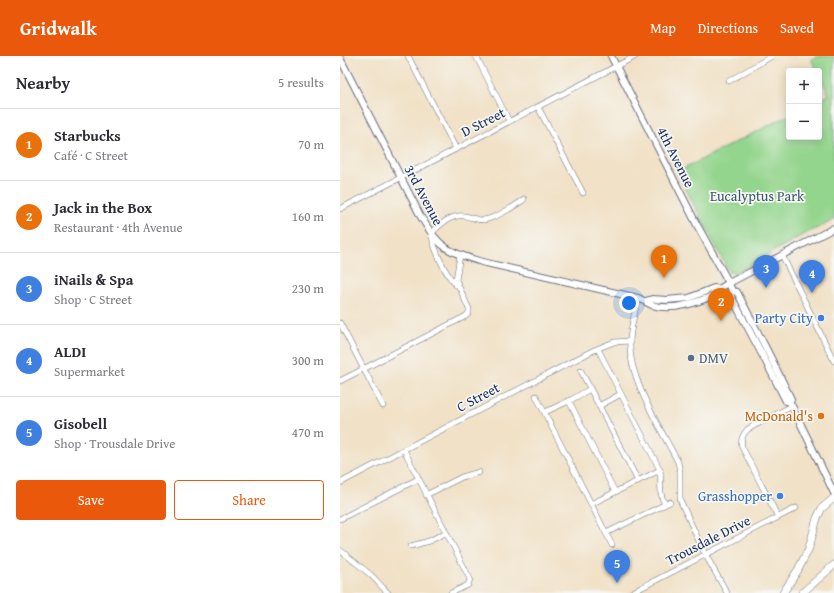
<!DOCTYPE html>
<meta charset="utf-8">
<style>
:root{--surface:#fff;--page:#f7f7f7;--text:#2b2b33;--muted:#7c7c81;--line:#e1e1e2;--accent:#ea580c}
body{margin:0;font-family:"Gentium Book Plus",serif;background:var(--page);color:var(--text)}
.controls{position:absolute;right:12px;top:12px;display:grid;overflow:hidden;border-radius:4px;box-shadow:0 2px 10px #0003}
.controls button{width:36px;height:36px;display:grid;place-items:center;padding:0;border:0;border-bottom:1px solid var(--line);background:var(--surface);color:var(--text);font:20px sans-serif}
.you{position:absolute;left:289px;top:247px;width:14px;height:14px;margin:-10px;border:3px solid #fff;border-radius:50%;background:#1a73e8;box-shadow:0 0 0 6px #1a73e833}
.badge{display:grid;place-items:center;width:26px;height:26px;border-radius:50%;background:var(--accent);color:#fff;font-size:13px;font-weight:700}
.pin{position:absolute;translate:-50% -33px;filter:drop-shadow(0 1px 2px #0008)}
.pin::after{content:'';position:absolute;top:21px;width:14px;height:12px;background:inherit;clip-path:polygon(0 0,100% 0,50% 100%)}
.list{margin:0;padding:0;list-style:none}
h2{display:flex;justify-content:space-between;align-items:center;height:52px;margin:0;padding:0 16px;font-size:17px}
h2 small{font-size:13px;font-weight:400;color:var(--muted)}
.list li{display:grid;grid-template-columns:26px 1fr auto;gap:12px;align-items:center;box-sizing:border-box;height:72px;padding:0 16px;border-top:1px solid var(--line)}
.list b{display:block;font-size:15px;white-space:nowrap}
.list p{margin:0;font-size:13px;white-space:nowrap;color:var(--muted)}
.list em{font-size:13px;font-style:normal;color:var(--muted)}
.actions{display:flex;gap:8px;padding:12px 16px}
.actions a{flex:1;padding:9px 0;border:1px solid var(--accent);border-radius:4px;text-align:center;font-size:14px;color:var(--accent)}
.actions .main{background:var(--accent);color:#fff}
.map{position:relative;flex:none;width:494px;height:537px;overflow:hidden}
header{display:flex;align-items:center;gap:24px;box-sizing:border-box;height:56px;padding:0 20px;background:var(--accent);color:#fff}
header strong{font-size:19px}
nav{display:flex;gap:22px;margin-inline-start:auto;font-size:14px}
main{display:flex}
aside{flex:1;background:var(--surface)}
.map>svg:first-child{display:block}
</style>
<header>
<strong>Gridwalk</strong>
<nav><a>Map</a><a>Directions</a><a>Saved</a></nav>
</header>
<main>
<aside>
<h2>Nearby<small>5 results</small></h2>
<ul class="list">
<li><span class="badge" style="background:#e8710a">1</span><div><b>Starbucks</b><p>Café · C Street</p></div><em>70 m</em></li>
<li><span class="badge" style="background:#e8710a">2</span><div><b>Jack in the Box</b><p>Restaurant · 4th Avenue</p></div><em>160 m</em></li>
<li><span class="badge" style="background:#3f7fe0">3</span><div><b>iNails &amp; Spa</b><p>Shop · C Street</p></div><em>230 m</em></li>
<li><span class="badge" style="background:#3f7fe0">4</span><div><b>ALDI</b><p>Supermarket</p></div><em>300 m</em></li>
<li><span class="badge" style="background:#3f7fe0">5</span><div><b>Gisobell</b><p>Shop · Trousdale Drive</p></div><em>470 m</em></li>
</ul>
<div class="actions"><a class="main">Save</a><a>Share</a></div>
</aside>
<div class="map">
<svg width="494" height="537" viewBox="0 0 494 537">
<rect width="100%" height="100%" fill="#f6f6f2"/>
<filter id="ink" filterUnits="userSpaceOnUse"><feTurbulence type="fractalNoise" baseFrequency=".025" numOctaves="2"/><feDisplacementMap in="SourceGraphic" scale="8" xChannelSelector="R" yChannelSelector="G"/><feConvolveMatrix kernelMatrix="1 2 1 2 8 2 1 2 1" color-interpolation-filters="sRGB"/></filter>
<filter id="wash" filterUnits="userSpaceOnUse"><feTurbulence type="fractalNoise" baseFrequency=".012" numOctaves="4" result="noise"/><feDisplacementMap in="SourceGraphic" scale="16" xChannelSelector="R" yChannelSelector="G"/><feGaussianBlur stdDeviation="0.9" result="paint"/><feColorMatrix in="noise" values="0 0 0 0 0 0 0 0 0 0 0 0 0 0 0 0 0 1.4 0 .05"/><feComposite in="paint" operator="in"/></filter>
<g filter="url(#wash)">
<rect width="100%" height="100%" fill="#f1e1c6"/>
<!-- green -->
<polygon fill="#94d58d" stroke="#588276" points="478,0 494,0 494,164 457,182 395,217 389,216 337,116 449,59 449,81 479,81 479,44 489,39 479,18 479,15 477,15 471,3"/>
</g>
<g filter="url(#ink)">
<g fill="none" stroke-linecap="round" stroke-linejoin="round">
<!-- minor casing -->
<g stroke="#666d82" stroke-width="6">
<g id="minor">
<polyline points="68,0 116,93"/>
<polyline points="136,0 169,65"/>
<polyline points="389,25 432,0"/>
<polyline points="198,51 243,137"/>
<polyline points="0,153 296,0"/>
<polyline points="442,199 494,305"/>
<path d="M 116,229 C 103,215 96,197 91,178 C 99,169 112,158 125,160 C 131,161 137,164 143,164 C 154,163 173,151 182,145 L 184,143"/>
<path d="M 298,242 C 295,256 291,270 290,284 C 287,321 321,373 338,406 L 340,416 L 340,441 L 341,446 L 365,498 L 387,537"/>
<polyline points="0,267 43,350"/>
<path d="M 258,293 L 320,414 C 322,426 318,437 325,448"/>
<polyline points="241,315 298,425"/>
<polyline points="0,325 126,260 129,257 129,253 116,224 120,199"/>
<polyline points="196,340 272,489"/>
<polyline points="229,345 275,436"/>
<polyline points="259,350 281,338"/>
<polyline points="205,356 229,345 250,333"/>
<polyline points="64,394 130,523 128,529 111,537"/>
<polyline points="0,427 254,294 274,286 290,285"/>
<polyline points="86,439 122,421 139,416"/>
<polyline points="251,448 320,414"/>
<path d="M 438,461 L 402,391 C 400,383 403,378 408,373 L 452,350"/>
<polyline points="0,463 78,423"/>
<polyline points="266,477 330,446"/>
<polyline points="71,490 89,485 105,477"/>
<polyline points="0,494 31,519 48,537"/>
<polyline points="291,537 456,452"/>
</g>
</g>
<!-- major casing -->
<g stroke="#666d82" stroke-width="8">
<g id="major">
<polyline points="271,0 357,169 389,227 392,235 390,238 425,304 446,345 449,345 452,350 494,437"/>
<path d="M 0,2 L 81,161 C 99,192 108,196 142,206 L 298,242 C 303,244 307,247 312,249 C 333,256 358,246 377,238 L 379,233 L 389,227 L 494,172"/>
<polyline points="392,235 397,236 431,302 451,343 449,345"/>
<polyline points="306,245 312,243 327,244 349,242 374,232 379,233"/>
</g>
</g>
<!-- highway casing -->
<g stroke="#666d82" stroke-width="8">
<g id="highway">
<polyline points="443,537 458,514 469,492 477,462 482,452 494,442"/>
<polyline points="462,537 494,509"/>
</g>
</g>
<!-- minor -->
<use href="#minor" stroke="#fff" stroke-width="5"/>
<!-- major -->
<use href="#major" stroke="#fff" stroke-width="6"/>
<!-- highway -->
<use href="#highway" stroke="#fff" stroke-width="7"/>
</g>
</g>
<!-- markers -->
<g fill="#3f7fe0" stroke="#f6f6f2" stroke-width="1.5">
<circle cx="481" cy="262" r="4"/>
<circle cx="440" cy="440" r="4"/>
</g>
<circle fill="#5c6f8a" stroke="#f6f6f2" stroke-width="1.5" cx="351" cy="302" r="4"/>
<circle fill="#e8710a" stroke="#f6f6f2" stroke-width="1.5" cx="481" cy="360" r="4"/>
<g text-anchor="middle" stroke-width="3.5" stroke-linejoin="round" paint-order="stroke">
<!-- street labels -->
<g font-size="14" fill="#1b2f5e" stroke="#f6f6f2">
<text transform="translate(143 66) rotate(-27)" y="5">D Street</text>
<text transform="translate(336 101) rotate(63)" y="5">4th Avenue</text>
<text transform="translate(84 139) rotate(62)" y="5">3rd Avenue</text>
<text transform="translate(138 341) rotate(-28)" y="5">C Street</text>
<text transform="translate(368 484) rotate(-27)" y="5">Trousdale Drive</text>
</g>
<!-- park labels -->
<g font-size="14" fill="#39586a" stroke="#f6f6f2">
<text x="417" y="145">Eucalyptus Park</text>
</g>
<!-- shop labels -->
<g font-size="14" fill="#366cbe" stroke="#f6f6f2" text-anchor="end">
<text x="473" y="267">Party City</text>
<text x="432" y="445">Grasshopper</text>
</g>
<!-- service labels -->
<g font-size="14" fill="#4e5e75" stroke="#f6f6f2" text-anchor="start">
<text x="359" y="307">DMV</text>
</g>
<!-- food labels -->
<g font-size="14" fill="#c56008" stroke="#f6f6f2" text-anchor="end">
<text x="473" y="365">McDonald's</text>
</g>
</g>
</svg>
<div class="controls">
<button>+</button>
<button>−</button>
</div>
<div class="you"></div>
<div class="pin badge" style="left:324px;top:222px;background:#e8710a">1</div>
<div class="pin badge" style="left:381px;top:265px;background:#e8710a">2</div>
<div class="pin badge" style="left:426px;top:232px;background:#3f7fe0">3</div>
<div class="pin badge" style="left:472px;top:237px;background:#3f7fe0">4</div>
<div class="pin badge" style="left:277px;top:527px;background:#3f7fe0">5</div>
</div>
</main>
